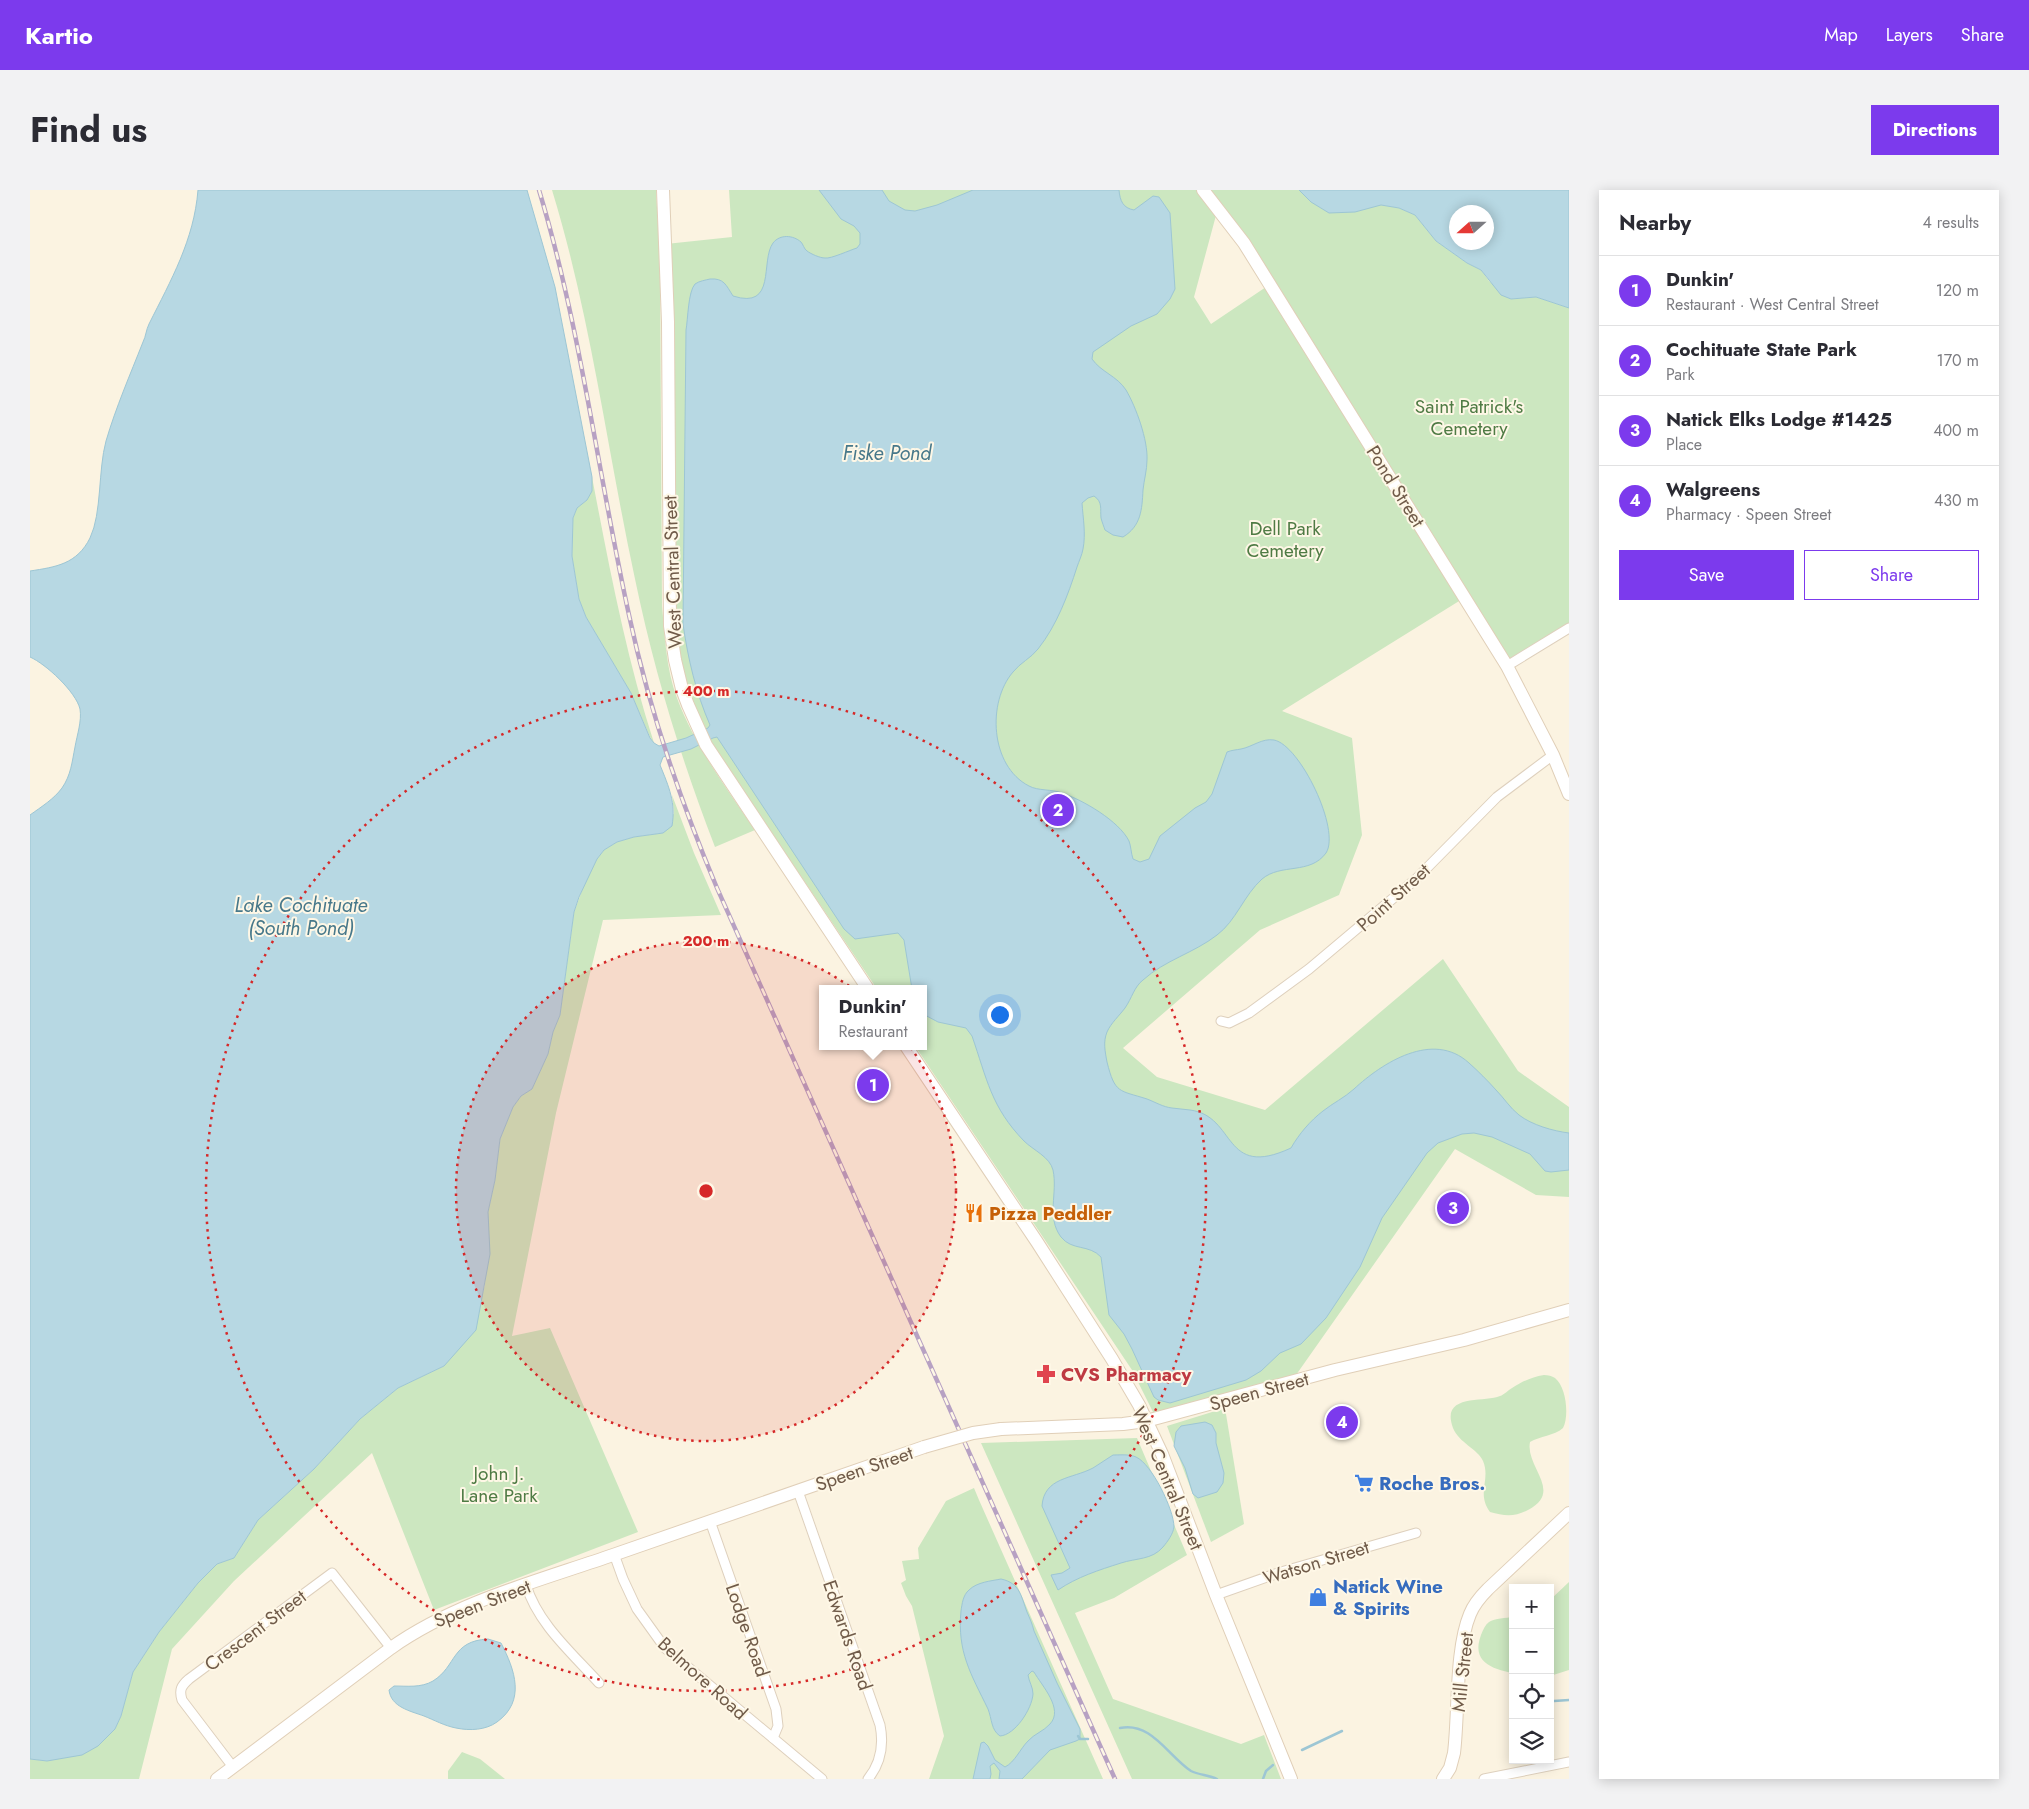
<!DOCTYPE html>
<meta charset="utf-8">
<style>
:root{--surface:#fff;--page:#f2f2f3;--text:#2b2b33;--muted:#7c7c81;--line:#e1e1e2;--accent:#7c3aed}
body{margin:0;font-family:Jost,sans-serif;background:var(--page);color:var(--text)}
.controls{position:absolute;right:15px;bottom:15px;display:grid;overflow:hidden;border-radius:0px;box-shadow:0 2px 12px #0003}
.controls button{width:45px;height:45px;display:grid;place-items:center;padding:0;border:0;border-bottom:1px solid var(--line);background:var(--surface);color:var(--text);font:25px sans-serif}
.compass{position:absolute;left:1419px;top:15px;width:45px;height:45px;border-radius:50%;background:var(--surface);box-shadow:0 2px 12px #0003;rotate:249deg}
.you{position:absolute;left:969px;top:824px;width:18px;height:18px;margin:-12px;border:4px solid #fff;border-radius:50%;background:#1a73e8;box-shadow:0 0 0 8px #1a73e833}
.badge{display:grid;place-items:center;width:32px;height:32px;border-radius:50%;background:var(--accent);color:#fff;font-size:16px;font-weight:700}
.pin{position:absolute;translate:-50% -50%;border:2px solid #fff;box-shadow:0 1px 5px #0006}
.popup{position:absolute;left:789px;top:795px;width:108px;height:65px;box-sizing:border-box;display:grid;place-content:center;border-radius:0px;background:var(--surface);filter:drop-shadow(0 1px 4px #0005);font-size:16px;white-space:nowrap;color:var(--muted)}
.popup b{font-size:19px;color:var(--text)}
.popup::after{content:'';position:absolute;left:50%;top:100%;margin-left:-10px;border:10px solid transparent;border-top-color:var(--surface)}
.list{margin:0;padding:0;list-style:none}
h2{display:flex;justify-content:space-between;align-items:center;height:65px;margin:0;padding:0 20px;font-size:21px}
h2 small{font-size:16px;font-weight:400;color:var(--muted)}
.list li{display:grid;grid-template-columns:32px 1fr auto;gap:15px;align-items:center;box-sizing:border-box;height:70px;padding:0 20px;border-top:1px solid var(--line)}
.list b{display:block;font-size:19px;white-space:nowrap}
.list p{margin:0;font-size:16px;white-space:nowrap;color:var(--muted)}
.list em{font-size:16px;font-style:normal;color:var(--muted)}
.actions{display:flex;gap:10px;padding:15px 20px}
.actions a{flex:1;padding:11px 0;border:1px solid var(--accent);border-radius:0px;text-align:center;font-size:18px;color:var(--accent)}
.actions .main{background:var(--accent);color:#fff}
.icon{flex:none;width:28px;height:28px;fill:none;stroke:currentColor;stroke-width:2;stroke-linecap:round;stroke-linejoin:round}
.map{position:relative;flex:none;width:1539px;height:1589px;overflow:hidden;border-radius:0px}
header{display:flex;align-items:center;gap:30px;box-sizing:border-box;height:70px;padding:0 25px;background:var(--accent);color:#fff}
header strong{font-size:24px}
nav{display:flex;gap:28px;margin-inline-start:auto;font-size:18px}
.intro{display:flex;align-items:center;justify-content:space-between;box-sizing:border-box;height:120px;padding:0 30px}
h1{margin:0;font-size:35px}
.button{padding:12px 22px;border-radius:0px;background:var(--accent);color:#fff;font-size:18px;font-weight:700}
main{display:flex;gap:30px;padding:0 30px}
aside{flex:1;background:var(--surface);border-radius:0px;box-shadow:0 2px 12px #0003}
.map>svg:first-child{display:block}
</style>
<header>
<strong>Kartio</strong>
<nav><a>Map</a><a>Layers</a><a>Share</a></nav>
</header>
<div class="intro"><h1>Find us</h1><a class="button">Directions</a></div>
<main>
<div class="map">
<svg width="1539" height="1589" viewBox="0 0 1539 1589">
<rect width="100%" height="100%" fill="#fbf3e1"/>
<!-- green -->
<g fill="#cce7c0" fill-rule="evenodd">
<path d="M 522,0 L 626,0 L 630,71 L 632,416 C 635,447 636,479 647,508 C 665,556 696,598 725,640 L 685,657 C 651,569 624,481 605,389 C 577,259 561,127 522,0 Z"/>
<path d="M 699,0 L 1269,0 L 1281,12 L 1351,15 L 1369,18 L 1385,25 L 1406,51 L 1437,73 L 1451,80 L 1459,91 L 1481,109 L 1506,107 L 1539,118 L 1539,438 L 1477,476 L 1434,408 L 1252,521 L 1322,548 L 1332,645 L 1309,705 L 1230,740 L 1093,858 L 1127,887 L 1235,920 L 1413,769 L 1488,881 L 1539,917 L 1539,1007 L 1506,1005 L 1425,959 L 1266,1185 L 1129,1222 L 1123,1222 L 1102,1180 L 885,856 L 893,856 L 893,799 L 847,799 L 710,596 L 671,545 L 643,457 L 636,54 L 702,47 ZM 1188,18 L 1239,95 L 1181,134 L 1164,107 Z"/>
<path d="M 562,287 C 579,376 596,466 624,553 L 620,547 L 601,503 L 556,427 L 549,409 L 542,366 L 543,328 L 547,318 L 557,310 L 562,301 Z"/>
<polygon points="642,605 664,663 691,725 573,730 526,923 482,1146 520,1138 608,1342 404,1420 342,1263 204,1391 142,1459 109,1589 0,1589 0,1569 17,1571 85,1539 91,1526 103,1482 129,1442 168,1393 187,1374 204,1368 228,1330 284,1279 330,1229 368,1198 414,1176 450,1114 455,1094 458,1022 465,990 470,949 483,917 491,906 502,899 518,864 523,842 530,825 544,722 556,690 567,669 574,660 587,652 604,647 633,643 644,623"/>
<path d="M 1514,1185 C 1518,1185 1522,1186 1525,1188 C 1537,1198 1539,1227 1533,1238 C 1524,1246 1510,1246 1500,1252 C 1495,1277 1534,1301 1498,1320 C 1485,1327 1474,1326 1460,1322 C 1446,1303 1461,1290 1453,1271 C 1448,1259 1429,1253 1423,1238 C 1410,1203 1454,1213 1470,1206 C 1474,1205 1478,1200 1482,1198 C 1493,1191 1502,1187 1514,1185 Z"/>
<polygon points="1195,1218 1214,1334 1181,1352 1137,1236"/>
<polygon points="1107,1248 1157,1365 1084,1408 1045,1423 1083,1509 1211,1554 1234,1545 1251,1589 1102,1589 951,1253"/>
<polygon points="944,1298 949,1310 1073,1589 899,1589 914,1546 882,1416 876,1406 871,1393 876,1390 872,1371 889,1369 888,1358 916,1311"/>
<polygon points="1539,1392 1539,1480 1520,1486 1520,1410"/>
<path d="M 1483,1427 L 1483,1483 C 1461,1479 1441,1471 1451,1445 C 1453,1440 1455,1435 1459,1432 C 1465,1428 1476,1428 1483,1427 Z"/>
<polygon points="432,1562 450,1569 475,1589 418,1589 418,1581"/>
</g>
<!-- water -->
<g fill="#b7d8e3" stroke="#9dc6d4" fill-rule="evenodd">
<path d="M 168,0 L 497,0 L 525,97 L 562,287 L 562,301 L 557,310 L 547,318 L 543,328 L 542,366 L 549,409 L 556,427 L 601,503 L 620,548 L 624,553 L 629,556 L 656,548 L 678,538 L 680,535 C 666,503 658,469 653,434 L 656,140 C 658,129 658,102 665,94 C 669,91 676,90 680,89 C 694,88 696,95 703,106 C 747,120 730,71 743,53 C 750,44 763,45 771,52 C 773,54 774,59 777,61 C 781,64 790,68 795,68 C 801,69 820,60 827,58 L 830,54 L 830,43 L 824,36 L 811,29 L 789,0 L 852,0 L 859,11 L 875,20 L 885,21 L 907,15 L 943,0 L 1089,0 C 1090,11 1093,18 1104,20 L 1123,6 L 1129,7 L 1140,23 L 1145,99 L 1140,109 L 1127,124 L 1101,136 L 1063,162 L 1062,169 C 1071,182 1087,186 1096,200 C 1106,217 1118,250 1117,270 C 1117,280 1114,290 1113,300 C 1112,320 1111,336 1093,347 L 1083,345 L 1075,340 C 1074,337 1072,332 1071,328 C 1070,319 1073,312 1064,306 L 1058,308 L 1052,313 C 1053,328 1056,344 1053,359 C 1052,365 1049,371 1047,377 C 1038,405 1027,435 1008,459 C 1001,468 990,473 983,482 C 957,512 960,576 999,596 C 1008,601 1022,599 1032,603 C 1053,610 1089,631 1099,651 C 1101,656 1101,663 1103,669 L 1110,672 L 1119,669 L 1130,646 L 1165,618 L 1176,612 L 1182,604 L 1197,562 C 1202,560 1206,560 1211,559 C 1222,557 1232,548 1244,550 C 1270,555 1311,640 1296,663 C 1280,685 1251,673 1232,689 C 1214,705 1206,731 1187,745 C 1164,763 1135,770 1113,790 C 1104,797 1102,808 1095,818 C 1089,826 1081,833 1077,842 C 1073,852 1075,861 1077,872 C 1085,904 1089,900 1117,909 C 1125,912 1133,917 1142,918 C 1148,919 1154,919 1160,920 C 1207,926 1192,990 1261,958 C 1269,944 1280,931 1293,921 C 1303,913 1314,908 1324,899 C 1352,873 1403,840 1439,873 C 1448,881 1458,891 1466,900 C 1474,908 1480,918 1489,925 C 1502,935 1523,941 1539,943 L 1539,980 L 1521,982 L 1515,981 L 1500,964 L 1462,947 L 1444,943 L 1432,944 L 1408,953 L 1397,963 L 1352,1028 L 1330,1077 L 1296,1128 L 1271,1154 L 1250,1163 L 1231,1181 L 1216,1190 L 1140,1213 L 1128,1210 L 1124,1207 L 1102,1159 L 1094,1144 L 1079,1125 L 1071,1067 C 1059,1054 1042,1061 1031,1047 C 1016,1027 1028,1003 1023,980 C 1020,967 1003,960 994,951 C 961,917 957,889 942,846 L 936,838 L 908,832 L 893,824 L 893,799 L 882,799 L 874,750 L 868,743 L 825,749 L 814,739 L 687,547 L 683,548 L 661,559 L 633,567 L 630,575 C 639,597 646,613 642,636 L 633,643 L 604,647 L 587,652 L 574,660 L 567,669 L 549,707 L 544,722 L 530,825 L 523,842 L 518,864 L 502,899 L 491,906 L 483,917 L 470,949 L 465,990 L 458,1022 L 460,1064 L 446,1140 L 414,1176 L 368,1198 L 330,1229 L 284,1279 L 228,1330 L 204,1368 L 187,1374 L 168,1393 L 129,1442 L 103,1482 L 91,1526 L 85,1539 L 68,1556 L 52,1565 L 17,1571 L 0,1569 L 0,625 C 11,617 24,609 32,598 C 41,585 42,572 45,557 C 47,545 52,531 50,519 C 46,502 16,474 0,467 L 0,381 C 26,377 47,374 60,348 C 72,323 68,280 76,251 C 86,217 100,185 113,152 C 116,146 116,140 119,134 C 141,90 164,50 168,0 Z"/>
<path d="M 1269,0 L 1539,0 L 1539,118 L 1506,107 L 1481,109 L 1471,105 L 1451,80 L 1437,73 L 1406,51 L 1385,25 L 1369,18 L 1351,15 L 1325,22 L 1299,23 L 1281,12 ZM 1426,22 L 1456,22 L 1456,52 L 1426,52 Z"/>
<polygon points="1175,1232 1182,1235 1186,1243 1186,1253 1194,1283 1193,1293 1187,1302 1168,1308 1163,1304 1155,1278 1144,1256 1146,1242 1151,1236"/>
<path d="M 1083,1265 C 1091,1265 1099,1264 1106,1267 C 1122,1274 1144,1320 1144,1337 C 1143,1344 1138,1351 1133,1357 C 1122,1370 1106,1368 1091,1373 C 1069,1380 1047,1387 1028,1400 L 1021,1385 L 1032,1383 L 1040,1378 L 1012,1316 C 1014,1287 1042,1289 1063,1278 C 1070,1274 1076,1269 1083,1265 Z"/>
<path d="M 971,1389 C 990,1393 991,1406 997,1422 C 1000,1429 1002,1433 1004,1441 L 1027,1493 L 1050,1539 L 1050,1549 L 1046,1551 L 1020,1560 L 992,1589 L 969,1589 L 970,1581 L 964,1573 L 960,1576 L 961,1584 L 960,1589 L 943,1589 L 951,1553 L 954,1552 L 958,1556 L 965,1570 L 975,1577 C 985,1572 990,1559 998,1551 C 1004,1544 1014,1541 1020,1534 C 1034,1519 1012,1496 1004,1482 L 1002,1481 L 998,1485 C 999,1492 1003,1497 1003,1504 C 1002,1519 985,1545 970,1546 C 961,1540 962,1529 958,1519 C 941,1484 927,1462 931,1421 C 932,1414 933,1405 939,1400 C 947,1392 961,1391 971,1389 Z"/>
<path d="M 458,1449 L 471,1453 C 485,1480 496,1511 467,1532 C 456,1540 440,1541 426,1538 C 415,1536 404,1530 394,1526 C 380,1521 361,1517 359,1500 L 364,1496 C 377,1496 391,1498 403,1491 C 427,1476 421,1451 458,1449 Z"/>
</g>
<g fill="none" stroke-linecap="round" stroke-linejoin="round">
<!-- stream -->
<g stroke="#9dc6d4" stroke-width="2.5">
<polyline points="1524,1511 1539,1510"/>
<path d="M 1090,1538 C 1121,1531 1139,1567 1161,1581 C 1169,1585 1179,1585 1187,1589"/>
<polyline points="1048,1546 1050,1549 1058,1549"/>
<polyline points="1272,1560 1312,1541"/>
<polyline points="1233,1589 1236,1581 1243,1575"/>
</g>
<!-- street casing -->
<g stroke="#ded0bd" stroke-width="11">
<g id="street">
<polyline points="1477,476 1539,438"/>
<polyline points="1191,831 1199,833 1219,823 1279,779 1386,689 1467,607 1523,565"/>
<path d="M 768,1301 L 850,1535 C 854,1555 851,1573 838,1589"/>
<polyline points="680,1331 746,1519 748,1536 743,1548"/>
<polyline points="584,1364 593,1389 607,1419 635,1458 792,1589"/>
<path d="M 496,1395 C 508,1434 542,1463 569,1493"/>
<polyline points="1186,1405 1251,1382 1386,1343"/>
<path d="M 203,1577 L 152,1510 C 149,1500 151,1496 159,1489 L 302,1383 L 361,1458"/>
<polyline points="1454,1589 1539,1572"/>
</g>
</g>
<!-- secondary casing -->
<g stroke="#e0cfb8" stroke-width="14">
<g id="secondary">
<polyline points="633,0 638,132 640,436 645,470 652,499 658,515 676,555 838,799"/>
<polyline points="1173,0 1214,53 1477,476 1523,565 1539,604"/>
<polyline points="876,856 1007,1052 1082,1169 1109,1215 1132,1264 1186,1405 1261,1589"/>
<polyline points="971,1239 1093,1234 1116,1231 1305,1180 1434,1150 1539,1120"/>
<path d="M 187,1589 L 361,1458 C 426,1412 508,1391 583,1365 C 686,1329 790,1293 894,1257"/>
<path d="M 1413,1589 L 1420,1578 L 1424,1563 C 1429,1522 1425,1460 1440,1424 C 1444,1414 1451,1406 1458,1399 L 1539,1323"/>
</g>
</g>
<!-- street -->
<use href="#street" stroke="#fff" stroke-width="9"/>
<!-- secondary -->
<use href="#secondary" stroke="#fff" stroke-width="12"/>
<!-- rail casing -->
<g stroke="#b7a1c3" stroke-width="4.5">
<path id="rail" d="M 509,0 C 551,139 568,284 599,425 C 619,519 650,610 687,698 L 1085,1589"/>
</g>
<!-- rail -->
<use href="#rail" stroke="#fef7e6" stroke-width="2.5" stroke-dasharray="8" stroke-linecap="butt"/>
<!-- secondary-bridge casing -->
<g stroke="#e0cfb8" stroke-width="14" stroke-linecap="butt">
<polyline id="secondary-bridge" points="894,1257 943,1243 971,1239"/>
</g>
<!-- secondary-bridge -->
<use href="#secondary-bridge" stroke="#fff" stroke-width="12"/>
</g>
<!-- distance rings -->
<circle cx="676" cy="1001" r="250" fill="#d62828" fill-opacity=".12"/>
<g fill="none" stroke="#d62828" stroke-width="2.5" stroke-dasharray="2.5 5">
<circle cx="676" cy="1001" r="250"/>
<circle cx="676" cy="1001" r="500"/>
</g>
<!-- icons -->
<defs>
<g id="restaurant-bare" transform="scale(1.5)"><path d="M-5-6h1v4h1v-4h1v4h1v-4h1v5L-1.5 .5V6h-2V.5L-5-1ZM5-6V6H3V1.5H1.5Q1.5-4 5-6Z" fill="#e8710a" stroke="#fef7e6" stroke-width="2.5" paint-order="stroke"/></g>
<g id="pharmacy-bare" transform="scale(1.5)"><path d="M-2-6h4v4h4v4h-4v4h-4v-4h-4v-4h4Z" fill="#e0444e" stroke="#fef7e6" stroke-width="2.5" paint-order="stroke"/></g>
<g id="supermarket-bare" transform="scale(1.5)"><path d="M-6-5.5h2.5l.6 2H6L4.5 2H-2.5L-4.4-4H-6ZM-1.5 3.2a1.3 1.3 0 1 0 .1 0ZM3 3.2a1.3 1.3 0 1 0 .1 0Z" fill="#3f7fe0" stroke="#fef7e6" stroke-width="2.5" paint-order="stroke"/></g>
<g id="shop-bare" transform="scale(1.5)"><path d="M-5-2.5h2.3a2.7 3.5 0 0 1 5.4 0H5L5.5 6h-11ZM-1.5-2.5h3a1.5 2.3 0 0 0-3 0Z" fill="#3f7fe0" stroke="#fef7e6" stroke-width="2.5" paint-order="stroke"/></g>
</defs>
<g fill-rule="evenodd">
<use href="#restaurant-bare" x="944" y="1023"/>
<use href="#pharmacy-bare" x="1016" y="1184"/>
<use href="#supermarket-bare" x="1334" y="1293"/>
<use href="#shop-bare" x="1288" y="1407"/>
</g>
<g text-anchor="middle" stroke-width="4" stroke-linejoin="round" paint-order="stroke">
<!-- park labels -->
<g font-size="19" fill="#4f7b44" stroke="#fef7e6">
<text x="1439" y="223">Saint Patrick's<tspan x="1439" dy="22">Cemetery</tspan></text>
<text x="1255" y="345">Dell Park<tspan x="1255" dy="22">Cemetery</tspan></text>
<text x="469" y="1290">John J.<tspan x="469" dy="22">Lane Park</tspan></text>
</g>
<!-- street labels -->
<g font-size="19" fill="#705b49" stroke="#fef7e6">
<text transform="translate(1366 296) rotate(58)" y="7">Pond Street</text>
<text transform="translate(642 382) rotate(-92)" y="7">West Central Street</text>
<text transform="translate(1363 707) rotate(-42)" y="7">Point Street</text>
<text transform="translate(1229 1201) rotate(-15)" y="7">Speen Street</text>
<text transform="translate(834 1278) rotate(-19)" y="7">Speen Street</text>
<text transform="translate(1138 1288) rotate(67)" y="7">West Central Street</text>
<text transform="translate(1286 1372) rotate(-17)" y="7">Watson Street</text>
<text transform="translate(452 1413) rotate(-21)" y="7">Speen Street</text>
<text transform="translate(225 1440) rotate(-37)" y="7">Crescent Street</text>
<text transform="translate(718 1440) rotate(71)" y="7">Lodge Road</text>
<text transform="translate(818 1445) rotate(71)" y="7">Edwards Road</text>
<text transform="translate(1432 1482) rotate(-84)" y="7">Mill Street</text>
<text transform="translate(673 1488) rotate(42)" y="7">Belmore Road</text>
</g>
<!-- food labels -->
<g font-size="19" font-weight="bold" fill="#c56008" stroke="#fef7e6" text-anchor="start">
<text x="959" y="1030">Pizza Peddler</text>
</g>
<!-- health labels -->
<g font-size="19" font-weight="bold" fill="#be3a42" stroke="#fef7e6" text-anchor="start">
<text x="1031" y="1191">CVS Pharmacy</text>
</g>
<!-- shop labels -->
<g font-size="19" font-weight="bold" fill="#366cbe" stroke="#fef7e6" text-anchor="start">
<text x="1349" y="1300">Roche Bros.</text>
<text x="1303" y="1403">Natick Wine<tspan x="1303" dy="22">&amp; Spirits</tspan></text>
</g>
<!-- water labels -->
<g font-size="20" font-style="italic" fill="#47788a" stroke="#fef7e6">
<text x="857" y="270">Fiske Pond</text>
<text x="271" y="722">Lake Cochituate<tspan x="271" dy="23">(South Pond)</tspan></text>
</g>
</g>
<circle cx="676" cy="1001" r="8" fill="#d62828" stroke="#fef7e6" stroke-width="2.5"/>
<g font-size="15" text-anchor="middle" font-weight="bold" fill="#d62828" stroke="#fef7e6" stroke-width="4" stroke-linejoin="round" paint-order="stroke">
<text x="676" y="506">400 m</text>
<text x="676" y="756">200 m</text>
</g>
</svg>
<div class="controls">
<button>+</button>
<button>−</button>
<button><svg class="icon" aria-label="locate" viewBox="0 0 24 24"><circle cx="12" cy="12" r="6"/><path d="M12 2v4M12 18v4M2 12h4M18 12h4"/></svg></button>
<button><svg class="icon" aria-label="layers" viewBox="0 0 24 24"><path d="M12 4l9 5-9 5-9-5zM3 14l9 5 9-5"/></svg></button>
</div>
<svg class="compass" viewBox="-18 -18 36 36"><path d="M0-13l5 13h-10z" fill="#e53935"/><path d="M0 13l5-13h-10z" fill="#7c7c81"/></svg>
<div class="you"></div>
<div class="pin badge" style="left:843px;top:895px">1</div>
<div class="popup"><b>Dunkin'</b>Restaurant</div>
<div class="pin badge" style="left:1028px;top:620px">2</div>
<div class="pin badge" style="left:1423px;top:1018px">3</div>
<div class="pin badge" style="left:1312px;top:1232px">4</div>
</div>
<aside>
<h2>Nearby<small>4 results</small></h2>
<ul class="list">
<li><span class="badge">1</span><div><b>Dunkin'</b><p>Restaurant · West Central Street</p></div><em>120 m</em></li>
<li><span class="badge">2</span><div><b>Cochituate State Park</b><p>Park</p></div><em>170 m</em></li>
<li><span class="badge">3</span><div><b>Natick Elks Lodge #1425</b><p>Place</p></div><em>400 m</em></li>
<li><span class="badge">4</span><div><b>Walgreens</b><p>Pharmacy · Speen Street</p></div><em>430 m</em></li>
</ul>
<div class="actions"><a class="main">Save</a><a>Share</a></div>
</aside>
</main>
